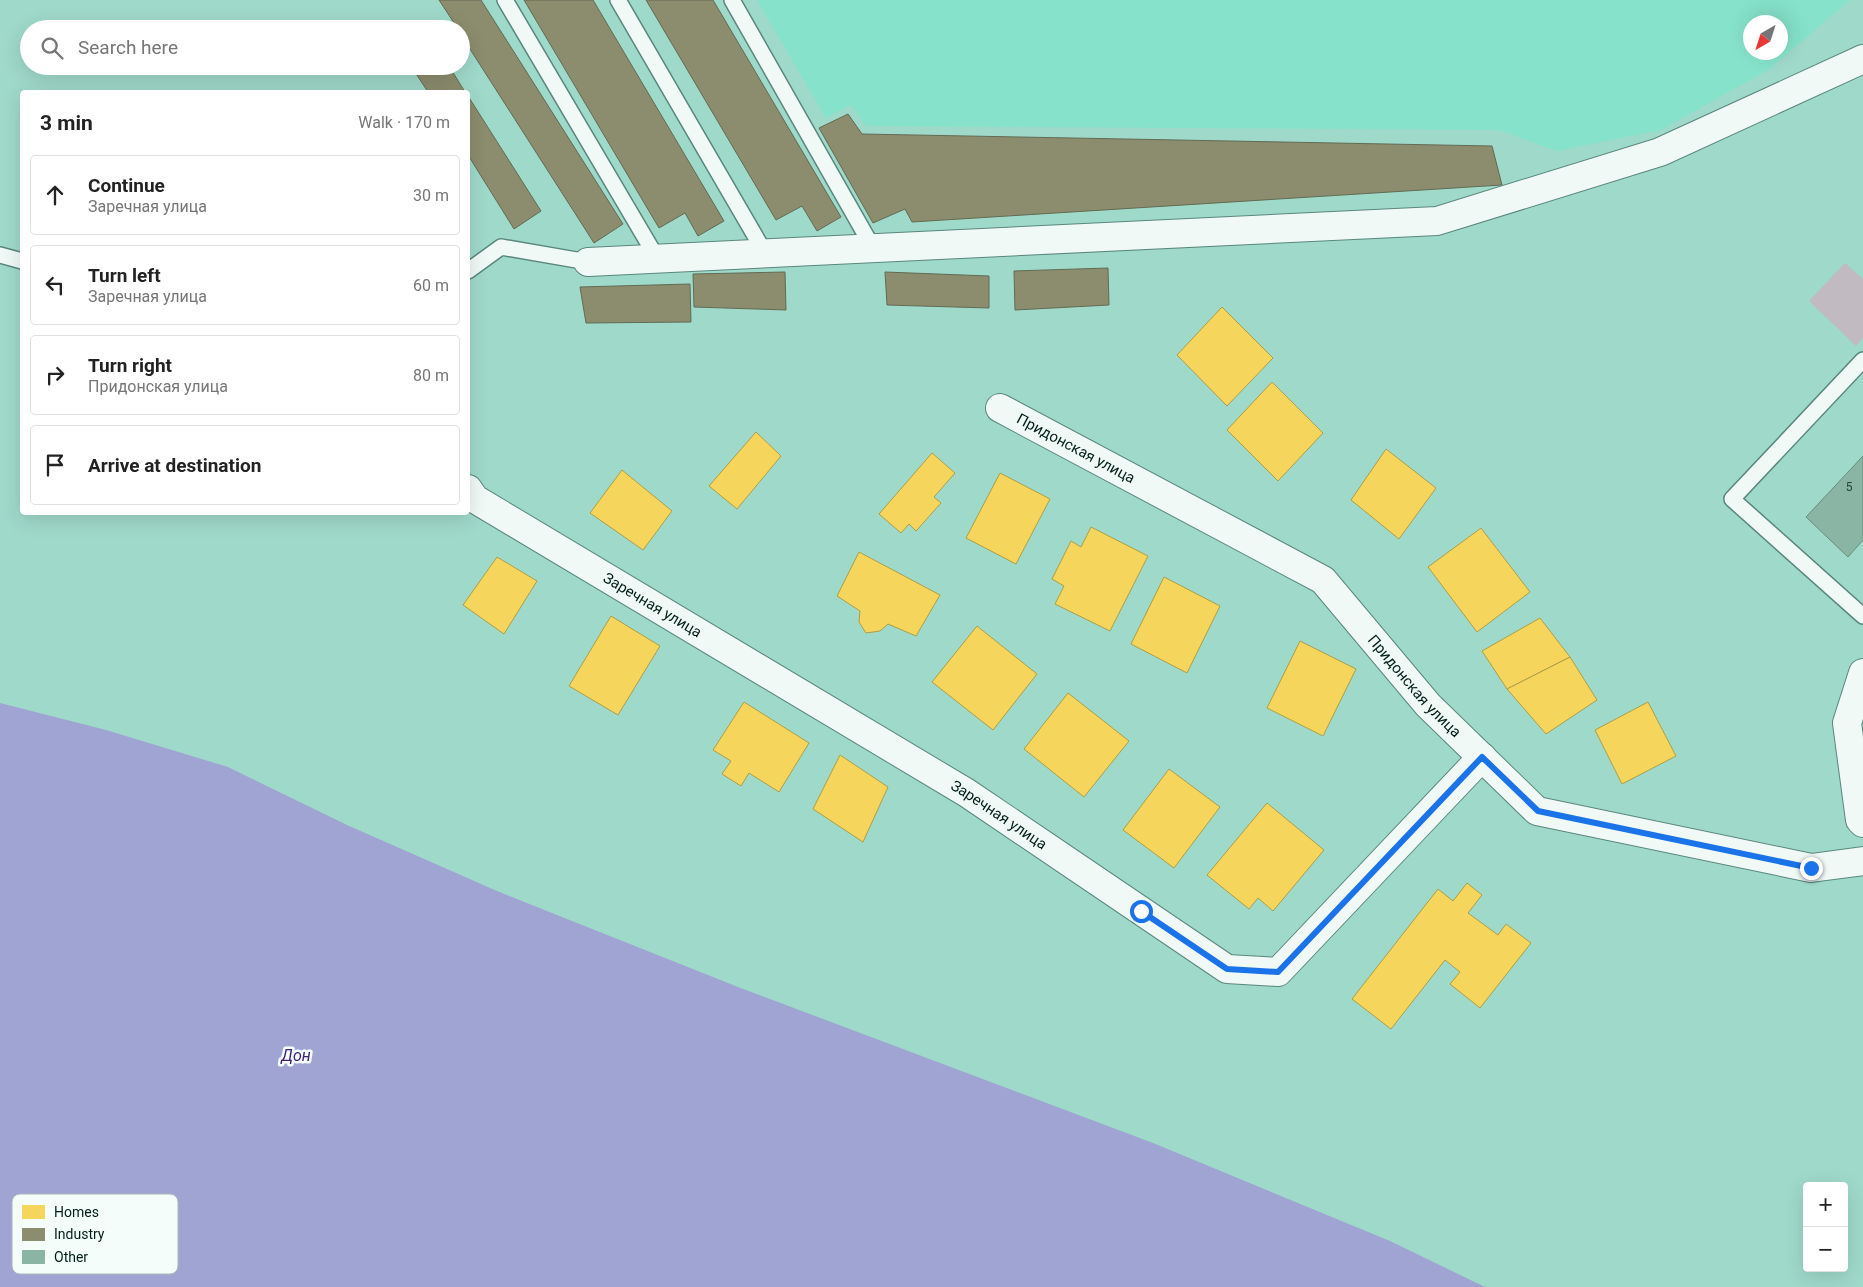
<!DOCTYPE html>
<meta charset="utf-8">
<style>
:root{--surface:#fff;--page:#f2f2f2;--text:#222;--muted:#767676;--line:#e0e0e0}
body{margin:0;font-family:Roboto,sans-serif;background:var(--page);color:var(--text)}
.controls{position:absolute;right:15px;bottom:15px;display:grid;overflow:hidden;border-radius:5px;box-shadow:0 5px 20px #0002}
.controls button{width:45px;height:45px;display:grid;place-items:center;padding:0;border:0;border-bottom:1px solid var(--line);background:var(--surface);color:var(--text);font:25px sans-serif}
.compass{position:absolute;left:1743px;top:15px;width:45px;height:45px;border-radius:50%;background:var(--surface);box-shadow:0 5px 20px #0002;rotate:219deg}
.stop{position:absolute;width:15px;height:15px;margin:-11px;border:4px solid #1a73e8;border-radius:50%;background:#fff}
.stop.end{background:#1a73e8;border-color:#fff;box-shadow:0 1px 5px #0008}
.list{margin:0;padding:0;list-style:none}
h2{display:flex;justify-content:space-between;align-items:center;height:65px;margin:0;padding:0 20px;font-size:21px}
h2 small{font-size:16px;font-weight:400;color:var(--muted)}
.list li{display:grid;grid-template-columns:32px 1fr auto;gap:15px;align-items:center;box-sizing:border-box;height:80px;margin:0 10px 10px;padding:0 10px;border:1px solid var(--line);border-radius:5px}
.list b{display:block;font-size:19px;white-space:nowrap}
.list p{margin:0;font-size:16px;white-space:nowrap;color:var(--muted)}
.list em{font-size:16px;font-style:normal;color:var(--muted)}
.icon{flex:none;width:28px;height:28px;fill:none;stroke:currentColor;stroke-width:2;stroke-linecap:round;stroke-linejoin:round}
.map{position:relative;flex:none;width:1863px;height:1287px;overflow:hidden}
.search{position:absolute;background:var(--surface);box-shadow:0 5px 20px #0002;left:20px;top:20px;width:450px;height:55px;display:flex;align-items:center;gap:12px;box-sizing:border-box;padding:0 18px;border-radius:28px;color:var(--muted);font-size:19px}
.panel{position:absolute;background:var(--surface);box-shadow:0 5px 20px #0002;left:20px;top:90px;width:450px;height:425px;border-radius:5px}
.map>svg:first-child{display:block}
</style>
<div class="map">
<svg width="1863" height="1287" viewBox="0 0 1863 1287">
<rect width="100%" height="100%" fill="#9fd9ca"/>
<!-- built -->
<path fill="#86e2ca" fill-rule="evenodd" d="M 757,0 L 1850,0 L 1768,70 L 1661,130 L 1557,151 L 1499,130 L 866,126 L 851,105 L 826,118 ZM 1750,22 L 1780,22 L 1780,52 L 1750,52 Z"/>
<!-- green -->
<polygon fill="#c1bac0" points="1845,263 1863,279 1863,338 1856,346 1809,301"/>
<!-- water -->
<polygon fill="#9fa4d2" points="0,703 106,730 228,767 347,825 497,891 738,987 1153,1143 1390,1241 1485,1287 0,1287"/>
<!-- homes -->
<g fill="#f6d55c" stroke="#ac9e47">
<polygon points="1222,307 1273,358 1227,406 1177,355"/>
<polygon points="1272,382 1323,433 1278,481 1227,430"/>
<polygon points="756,432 781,456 737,509 709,486"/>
<polygon points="1386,449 1436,488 1399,539 1351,500"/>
<polygon points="932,453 955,473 934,497 941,503 916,531 909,524 901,533 879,514"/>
<polygon points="622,470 672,511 643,550 590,513"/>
<polygon points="1000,473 1050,499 1016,564 966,538"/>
<polygon points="1091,527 1148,556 1110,631 1055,604 1064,586 1052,579 1071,541 1081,547"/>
<polygon points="1481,528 1530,592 1477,632 1428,567"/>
<polygon points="859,552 940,595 916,636 888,624 880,631 866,633 859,622 860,611 837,596"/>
<polygon points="497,557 537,581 504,634 463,605"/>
<polygon points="1164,577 1220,606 1187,673 1131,644"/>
<polygon points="611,616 660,646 618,715 569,686"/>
<polygon points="1540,618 1570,657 1507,689 1482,651"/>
<polygon points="977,626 1037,674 993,730 932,682"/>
<polygon points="1300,641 1356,669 1323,736 1267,708"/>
<polygon points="1570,657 1597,700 1546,734 1507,689"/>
<polygon points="1068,693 1129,741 1084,797 1024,749"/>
<polygon points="744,702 809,743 779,792 749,773 741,786 722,774 731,761 713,750"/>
<polygon points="1648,702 1676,756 1622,784 1595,730"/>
<polygon points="840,755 888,787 863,842 813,809"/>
<polygon points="1169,769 1220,807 1174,868 1123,830"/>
<polygon points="1267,803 1324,850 1273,911 1258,898 1249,909 1207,875"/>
<polygon points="1467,883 1482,895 1468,913 1498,935 1506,924 1531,943 1480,1008 1450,984 1460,972 1445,960 1391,1029 1352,999 1438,889 1453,901"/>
</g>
<!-- industry -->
<g fill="#8c8c6e" stroke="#626b54">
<polygon points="439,0 481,0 623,224 594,243 461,35 461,29 458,29"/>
<polygon points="524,0 593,0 724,221 698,236 685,213 659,228"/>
<polygon points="646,0 713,0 841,217 817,231 802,206 776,220"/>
<polygon points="420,22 425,29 409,29"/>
<polygon points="411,66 449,66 465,92 428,92"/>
<polygon points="468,96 541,211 514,229 468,155"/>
<polygon points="848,114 862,134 1492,146 1502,185 912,222 905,209 873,223 819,128"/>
<polygon points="1108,268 1109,305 1015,310 1014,271"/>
<polygon points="785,272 786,310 694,307 693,274"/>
<polygon points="885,272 989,276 989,308 887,305"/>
<polygon points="690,284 691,322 586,323 580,287"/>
</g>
<!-- building -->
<polygon fill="#8ab4a3" stroke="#659080" points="1863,456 1863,540 1848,557 1806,517"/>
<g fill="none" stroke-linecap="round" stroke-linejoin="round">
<!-- service casing -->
<g stroke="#59877c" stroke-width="18">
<g id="service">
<polyline points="505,0 657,258"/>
<polyline points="618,0 765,253"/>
<polyline points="732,0 873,248"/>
<polyline points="0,255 22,261"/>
<polyline points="468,271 501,247 588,262"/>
<polyline points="1863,360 1732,499 1863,616"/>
</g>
</g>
<!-- minor casing -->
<g stroke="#59877c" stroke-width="30">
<g id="minor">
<polyline points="588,262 1437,221 1660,152 1863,59"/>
<path id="s1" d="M 1000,408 L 1323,580 L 1428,705 L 1537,811 L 1811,868 L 1863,861"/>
<path id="s2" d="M 468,489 L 475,499 L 967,793 L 1227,969 L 1278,972 L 1482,757"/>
<polyline points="1863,673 1847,723 1860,820 1863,823"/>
</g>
</g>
<!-- service -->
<use href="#service" stroke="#f1f9f7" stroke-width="15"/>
<!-- minor -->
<use href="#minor" stroke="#f1f9f7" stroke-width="28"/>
</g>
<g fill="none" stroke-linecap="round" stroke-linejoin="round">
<!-- route -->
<polyline stroke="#1a73e8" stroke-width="6" points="1141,911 1227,969 1278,972 1482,757 1538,811 1811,868"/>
</g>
<g text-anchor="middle" stroke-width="5" stroke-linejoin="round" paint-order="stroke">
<!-- number labels -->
<g font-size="12" fill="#22443a">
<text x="1849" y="491">5</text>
</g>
<!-- street labels -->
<g font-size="15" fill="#001e17" stroke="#f4fdfa">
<text dy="5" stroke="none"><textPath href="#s1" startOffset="86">Придонская улица</textPath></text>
<text dy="5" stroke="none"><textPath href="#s2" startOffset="219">Заречная улица</textPath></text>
<text dy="5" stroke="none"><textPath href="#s1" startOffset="506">Придонская улица</textPath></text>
<text dy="5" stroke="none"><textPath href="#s2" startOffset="624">Заречная улица</textPath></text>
</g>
<!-- water labels -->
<g font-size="16" font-style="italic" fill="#412278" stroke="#f4fdfa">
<text x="296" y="1061">Дон</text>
</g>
</g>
<!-- legend -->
<rect x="12" y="1194" width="166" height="80" rx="8" fill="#f4fdfa" stroke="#abbab6" stroke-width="1"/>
<rect x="22" y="1205" width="23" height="14" fill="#f6d55c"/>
<rect x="22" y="1228" width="23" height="13" fill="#8c8c6e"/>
<rect x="22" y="1250" width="23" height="14" fill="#8ab4a3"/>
<g font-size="14" fill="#001e17">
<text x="54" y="1217">Homes</text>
<text x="54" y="1239">Industry</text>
<text x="54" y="1262">Other</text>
</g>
</svg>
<div class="controls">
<button>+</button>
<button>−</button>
</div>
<svg class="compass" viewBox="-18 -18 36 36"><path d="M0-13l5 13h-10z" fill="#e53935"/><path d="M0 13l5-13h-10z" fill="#767676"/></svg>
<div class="stop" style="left:1141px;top:911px"></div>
<div class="stop end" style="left:1811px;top:868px"></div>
<div class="search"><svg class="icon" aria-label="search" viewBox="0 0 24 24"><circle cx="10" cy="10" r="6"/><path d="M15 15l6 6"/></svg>Search here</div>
<section class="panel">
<h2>3 min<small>Walk · 170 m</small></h2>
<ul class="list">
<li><svg class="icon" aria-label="ahead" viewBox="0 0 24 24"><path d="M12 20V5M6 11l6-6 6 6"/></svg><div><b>Continue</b><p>Заречная улица</p></div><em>30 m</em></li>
<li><svg class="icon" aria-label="left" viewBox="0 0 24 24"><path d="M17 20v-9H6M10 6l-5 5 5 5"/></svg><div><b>Turn left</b><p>Заречная улица</p></div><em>60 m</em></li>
<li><svg class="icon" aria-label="right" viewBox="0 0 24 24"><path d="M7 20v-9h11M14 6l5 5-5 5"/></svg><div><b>Turn right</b><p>Придонская улица</p></div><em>80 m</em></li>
<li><svg class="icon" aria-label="arrive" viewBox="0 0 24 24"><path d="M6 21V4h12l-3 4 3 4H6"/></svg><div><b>Arrive at destination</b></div></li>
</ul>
</section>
</div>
